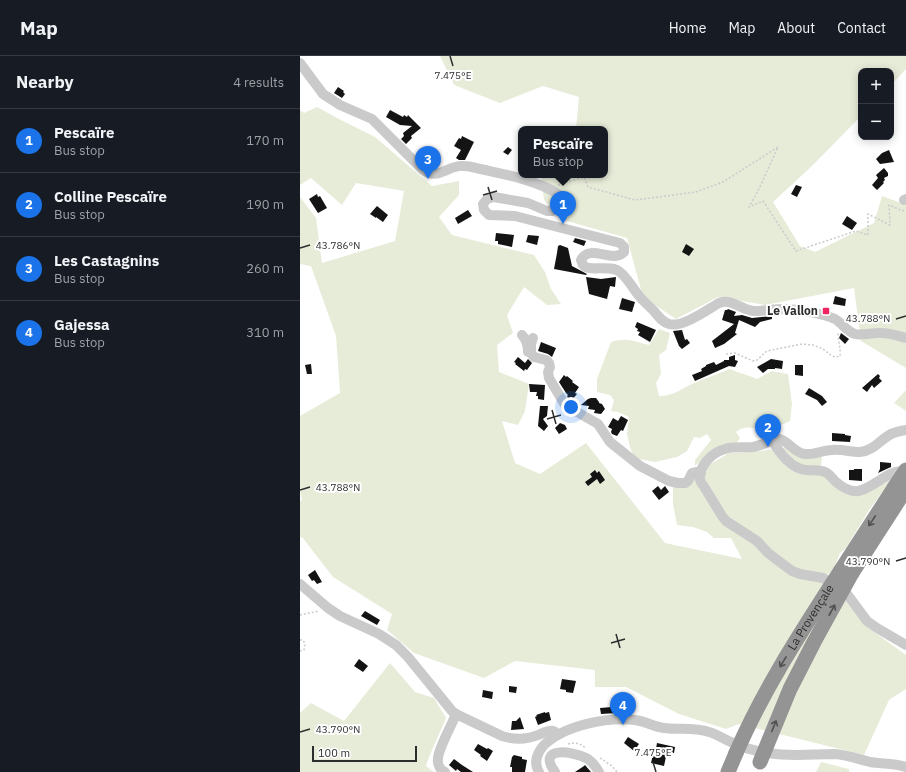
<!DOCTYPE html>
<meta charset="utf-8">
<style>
body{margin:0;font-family:"IBM Plex Sans",sans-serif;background:#20242c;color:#f1f3f6}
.controls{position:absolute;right:12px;top:12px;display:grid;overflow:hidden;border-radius:8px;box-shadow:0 2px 10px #0003}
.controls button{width:36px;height:36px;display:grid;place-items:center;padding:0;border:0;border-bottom:1px solid #363941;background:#171b24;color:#f1f3f6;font:20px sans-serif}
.scale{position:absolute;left:12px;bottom:10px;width:105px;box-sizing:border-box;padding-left:4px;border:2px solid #2d2d2d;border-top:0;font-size:11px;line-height:14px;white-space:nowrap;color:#2d2d2d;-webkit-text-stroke:3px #fff;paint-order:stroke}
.you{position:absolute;left:271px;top:351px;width:14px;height:14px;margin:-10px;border:3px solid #fff;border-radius:50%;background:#1a73e8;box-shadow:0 0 0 6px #1a73e833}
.badge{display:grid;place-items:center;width:26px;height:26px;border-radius:50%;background:#1a73e8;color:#fff;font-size:13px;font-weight:700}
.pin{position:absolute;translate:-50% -33px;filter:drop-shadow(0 1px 2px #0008)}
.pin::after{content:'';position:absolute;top:21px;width:14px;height:12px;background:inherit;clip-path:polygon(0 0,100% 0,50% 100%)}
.popup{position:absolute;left:218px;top:70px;width:90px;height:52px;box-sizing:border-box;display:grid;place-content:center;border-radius:8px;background:#171b24;filter:drop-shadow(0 1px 3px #0005);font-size:13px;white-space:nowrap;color:#9ea1a6}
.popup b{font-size:15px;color:#f1f3f6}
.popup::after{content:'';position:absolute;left:50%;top:100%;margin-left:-8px;border:8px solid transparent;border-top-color:#171b24}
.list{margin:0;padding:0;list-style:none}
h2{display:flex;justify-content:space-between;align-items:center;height:52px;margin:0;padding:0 16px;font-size:17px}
h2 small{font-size:13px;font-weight:400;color:#9ea1a6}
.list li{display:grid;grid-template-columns:26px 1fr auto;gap:12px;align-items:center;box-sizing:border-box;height:64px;padding:0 16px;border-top:1px solid #363941}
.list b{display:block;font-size:15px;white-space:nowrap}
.list p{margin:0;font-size:13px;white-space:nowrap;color:#9ea1a6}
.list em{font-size:13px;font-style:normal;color:#9ea1a6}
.map{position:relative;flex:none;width:606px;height:716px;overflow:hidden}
header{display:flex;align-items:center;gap:24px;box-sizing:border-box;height:56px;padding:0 20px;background:#171b24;border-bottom:1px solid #363941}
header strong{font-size:19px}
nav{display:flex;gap:22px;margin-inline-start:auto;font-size:14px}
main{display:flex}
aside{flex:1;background:#171b24}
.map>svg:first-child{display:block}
.green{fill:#e7ecd9}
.building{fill:#141414}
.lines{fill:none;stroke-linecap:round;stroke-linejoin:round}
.path{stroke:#cacaca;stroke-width:1.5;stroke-dasharray:2 2;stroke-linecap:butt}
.minor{stroke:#cacaca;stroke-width:10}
.highway{stroke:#949494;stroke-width:15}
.highway-bridge{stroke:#949494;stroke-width:15}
.oneway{stroke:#515151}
.ticks{fill:none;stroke:#2d2d2d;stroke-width:1.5}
.poi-dot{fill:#ef2461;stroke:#fff;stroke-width:1.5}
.labels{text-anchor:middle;stroke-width:4;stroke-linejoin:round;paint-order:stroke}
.poi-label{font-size:12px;font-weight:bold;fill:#2d2d2d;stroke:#fff;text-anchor:end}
.street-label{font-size:12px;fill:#2d2d2d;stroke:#fff}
.ticks-label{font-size:10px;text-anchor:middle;fill:#2d2d2d;stroke:#fff;stroke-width:4;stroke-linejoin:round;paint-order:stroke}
</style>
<header>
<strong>Map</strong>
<nav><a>Home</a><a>Map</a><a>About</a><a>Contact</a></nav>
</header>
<main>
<aside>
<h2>Nearby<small>4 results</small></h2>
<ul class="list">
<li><span class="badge">1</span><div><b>Pescaïre</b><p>Bus stop</p></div><em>170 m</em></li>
<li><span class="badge">2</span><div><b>Colline Pescaïre</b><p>Bus stop</p></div><em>190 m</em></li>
<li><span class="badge">3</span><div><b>Les Castagnins</b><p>Bus stop</p></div><em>260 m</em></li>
<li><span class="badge">4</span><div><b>Gajessa</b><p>Bus stop</p></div><em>310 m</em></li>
</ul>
</aside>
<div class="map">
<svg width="606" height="716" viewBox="0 0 606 716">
<rect width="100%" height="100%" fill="#fff"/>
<g class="green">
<path d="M140,0H606V13L591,29V15H561V60L512,110L473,146L500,190L515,196L574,167L582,140L606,149V312L561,285L554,232L465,249L418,241L376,263L343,241L327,182L260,163L244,144L241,119H305V73H276L279,41L243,30L200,47L154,29Z"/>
<path d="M17,51L39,63L75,81L132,130L159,125V139L139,161L152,179L234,199L245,216L251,233L261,248L247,249L224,231L207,259L213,277L197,289L199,316L229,328L225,355L218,369L202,365L215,407L240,418L286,387L365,487L442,503L431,482H414L407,476L393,471L377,469L373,448V431L429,397L451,396L485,392L502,401H522L520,419L525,420L545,436L596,418L569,454L546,492L540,497L534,512L530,517L525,520L566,570L606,599V633L589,644L564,699L439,668L426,673L379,658L326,631H295V614L215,605L184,622L114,597L87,574L92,558L33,521L2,481L0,482V445L2,444L0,434V360L40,337L36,280L11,210L0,208V141L16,162L22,207L95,185L104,135L56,127L42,149L11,122L0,129V54L4,57Z"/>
<path d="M359,273L370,277L366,294L359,299L361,318L356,327L359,340C374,340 381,333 394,327C406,322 418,318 430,313C439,317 448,319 457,323L472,315L488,318L492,348L490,365C484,368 474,372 468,373C456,375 447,367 436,376L440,382L436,388L414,393L395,410V404L411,384L407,378L400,382L394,381L387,395L377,401L355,406L334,402L330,391L327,378L329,361L318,356L311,355L314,344L310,339L297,336V323L311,286C326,281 334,285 349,289Z"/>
<path d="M606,334V355L594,347Z"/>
<path d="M90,607L115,636L134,642L146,662L129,701L126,710L134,716H0V657L11,647L44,665Z"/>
<path d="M521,706L549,713V716H516Z"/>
</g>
<g class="building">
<path d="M38,31L44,35L43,36L45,38L42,42L34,37Z"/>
<path d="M90,54L103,61L104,59L107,61L108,59L121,72L111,80L112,82L106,88L101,83L104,80L103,77L112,70L100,69L86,61Z"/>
<path d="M162,80L174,86L165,104H159L156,102L161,94L154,90L159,82L161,83Z"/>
<path d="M208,91L212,94L208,99L203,96Z"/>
<path d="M589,94L594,106L580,108L576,103L582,97Z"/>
<path d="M584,112L588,117V120L584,122L585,124L583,126L584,127L577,134L572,129L578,122L576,119Z"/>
<path d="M496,129L502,131L497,141L491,138Z"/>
<path d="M17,138L18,141L20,140L27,152L18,157L9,143Z"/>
<path d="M77,150L88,159L83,166L76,161V162L70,158Z"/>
<path d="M168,154L172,160L158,168L155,162Z"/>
<path d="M547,160L557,167L552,174L542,168Z"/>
<path d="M196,177L214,179L212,191L198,188V185H195Z"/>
<path d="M228,179L239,180L237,189L226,186Z"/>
<path d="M275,182L286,185L284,190L273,186Z"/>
<path d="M386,188L394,193L389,200L382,196Z"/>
<path d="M260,189L268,192L272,210L287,218L286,219L254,213L257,197L258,190Z"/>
<path d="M286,221L301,223L316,221L315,231L310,230L307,243L289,238Z"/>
<path d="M535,240L546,243L545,250L533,248Z"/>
<path d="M322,242L335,246L332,256L319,253Z"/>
<path d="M428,253L436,256L434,260L442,259L452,262L472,260V263L460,266L455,271L439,264L435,277L437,278L424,288L415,292L412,285L434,268L422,264L425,254H427Z"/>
<path d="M337,266L356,274L350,286L338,279L340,276L337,275L338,273L335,271Z"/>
<path d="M382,274L385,284L387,283L390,287L382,293L379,290L373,275Z"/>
<path d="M541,277L549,283L545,288L539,282Z"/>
<path d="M241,286L256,292L252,301L248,298L238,295Z"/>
<path d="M435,299V304L438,305L435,311L429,310L395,325L392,319L402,315L401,313L406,310V309L414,306L416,309L424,305V304H429V301Z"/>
<path d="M218,301L225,307L228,303L232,307L227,314L225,313L224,315L215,308L216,307L214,306Z"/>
<path d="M471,303L483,305L482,313L475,312V313H468L463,317L457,311Z"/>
<path d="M11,308L12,318H7L5,309Z"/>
<path d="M495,309H503V320L495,319Z"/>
<path d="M578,318L580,320L579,322L582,325L574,332L572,329L567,336L562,332Z"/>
<path d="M264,319L266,321L267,320L273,325L272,326L279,331L275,337L277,338L272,344L268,342L267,340L268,339L266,337L259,326Z"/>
<path d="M229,328L245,329L244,344L238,343V340H236L237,336H230Z"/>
<path d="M509,332L522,340L527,346L522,350L517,344L505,338Z"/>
<path d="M291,342H296L299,346V347L302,348L305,353L301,358L294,357L295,354L288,353L289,350L281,349L288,343Z"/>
<path d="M240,350H248L247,360L243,363L248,370L244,375L238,370Z"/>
<path d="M321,360L328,364L323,375L321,374L317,380L312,378L311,376L312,373L308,371L313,362L318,365Z"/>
<path d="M260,367L265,369L267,373L259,378L255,372Z"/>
<path d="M532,377L545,378V379L551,380L550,386L532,385Z"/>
<path d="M580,406L591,407V411L578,417L580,413Z"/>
<path d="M554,413H562V425L549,424V414H554Z"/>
<path d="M295,414L297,417L299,415L305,424L300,428L297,423L288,430L285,426L292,421L290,418Z"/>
<path d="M358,430L361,434L365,430L369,436L359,444L352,435Z"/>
<path d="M15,514L22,526L17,528L14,524L12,525L8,519Z"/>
<path d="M65,555L80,564L77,569L61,560Z"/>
<path d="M59,603L68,610L63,616L54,610Z"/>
<path d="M262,623L276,625L273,637L266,636V634L260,633Z"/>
<path d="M209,630L217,631L216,637L209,636Z"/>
<path d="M183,634L193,636L192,643L182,641Z"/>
<path d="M312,651L316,652L317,657L301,658L300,652Z"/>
<path d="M245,656V657L249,656L251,664L238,669L235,661L237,660L236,659Z"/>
<path d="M220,661L224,673L211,674L212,665H216Z"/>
<path d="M328,681L339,688L334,695L324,687Z"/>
<path d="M357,687L375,691L374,697L367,696L364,710L351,707L353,698H355Z"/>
<path d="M178,688L187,693L188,692L193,695L187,705L180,700L181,699L174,694Z"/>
<path d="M214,699L222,701V703L227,704L225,716H212V711H210L212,701Z"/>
<path d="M154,703L162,709L173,716H161L157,713L156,715L149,709Z"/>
<path d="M285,709L291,716H275L284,710Z"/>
</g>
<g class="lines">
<g class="path">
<path d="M258,129L284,121L288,131L335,144L396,136L423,126L478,91L458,135L449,151L463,145L496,195L556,175L568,179V158L590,169L589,149L603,155V152"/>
<path d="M426,298L435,297L453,305L457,304L467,295L502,288L513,289L523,293L532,300L536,301L540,300C541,294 538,283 538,276"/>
<path d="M0,559L19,555"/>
<path d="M0,584H3L5,588L4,594L0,595"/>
<path d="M268,688C274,686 281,687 285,692"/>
<path d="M300,702L312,710L317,716"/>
</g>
<g class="minor">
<path d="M0,7L23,38L40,49L72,63L123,114C140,125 148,108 164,110C171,110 178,113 185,114C208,119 238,125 258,138L260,144L258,152L252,155H247L228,147L194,141L187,143L183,148L184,154L189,159L215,160L320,187L324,191V196C312,208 290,187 281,204C282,205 282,208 283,209C290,217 311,207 321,217C329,224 333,233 340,241C344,246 349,250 353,254C358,260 362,266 369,268C382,272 407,254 419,247C433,242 440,254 454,255C464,255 474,253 484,253C496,253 525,258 535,263C542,267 547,276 555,278C563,280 573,276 582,277C590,277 598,280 606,282"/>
<path d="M604,144L606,143"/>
<path d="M222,279C227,284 228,289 228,296"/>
<path d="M233,282L231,288V297L234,301L246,304L249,307L250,311L248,316L249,322L265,349L298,368L310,386L340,410L369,425L378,427H385L388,425L392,417L396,416L401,417"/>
<path d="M606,374C601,375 596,376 591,378C580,384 573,395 560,396C551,396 542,393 532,394C523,394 515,399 505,398C494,397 489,385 479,383C474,383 460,390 453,391C444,392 434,390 425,393C413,396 398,410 400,424C400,424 402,429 403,429L422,460L426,465L457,485L468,497L492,515L500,518L523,522L536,530L547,538L567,565L577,572L606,589"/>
<path d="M473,385C479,397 492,413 506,414C514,415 520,413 527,417C531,420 533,423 536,426C542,431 551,436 558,435C575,432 590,411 606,416"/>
<path d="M0,528L28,552L40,560L79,578L96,589L108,601L152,655L156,658L202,680C215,684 226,684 238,679C241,678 246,675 250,675C254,674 255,676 258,679"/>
<path d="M145,716C141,714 138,710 138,706C136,696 152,669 156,658"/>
<path d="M239,716C233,706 237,697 244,689C265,669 307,661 335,664C345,665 354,671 364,672C378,674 395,671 409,676C417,678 423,683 431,686C442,692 456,695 468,697C491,701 512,698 535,698C547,699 558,703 570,706C582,708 595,707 606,711"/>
<path d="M255,716C236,690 272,695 286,702C292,705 296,711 299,716"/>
</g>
<g class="highway">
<path d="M541,514L594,432"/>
<path d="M552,517L577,478L606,433"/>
<path d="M428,716L436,697"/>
</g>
<g class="highway-bridge">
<path d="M594,432L606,414"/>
<path id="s1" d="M436,697C464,632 503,573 541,514"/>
<path d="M460,706L490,633L514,586L552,517"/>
</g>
</g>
<defs><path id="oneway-shaft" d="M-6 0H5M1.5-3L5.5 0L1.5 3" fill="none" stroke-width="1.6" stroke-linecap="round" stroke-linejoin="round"/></defs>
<g class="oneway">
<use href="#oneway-shaft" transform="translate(572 465) rotate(124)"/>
<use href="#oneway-shaft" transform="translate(532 554) rotate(-61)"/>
<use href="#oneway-shaft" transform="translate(483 606) rotate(121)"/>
<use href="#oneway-shaft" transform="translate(474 670) rotate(-68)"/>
</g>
<path class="ticks" d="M150,0L153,10M188,131L192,144M183,139L197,135M0,192L10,189M596,263L606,260M252,354L256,368M247,363L261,359M0,434L10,431M596,505L606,502M316,578L320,592M311,587L325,583M0,676L10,673M353,706L356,716"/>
<rect class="poi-dot" x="522" y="251" width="8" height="8" rx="2"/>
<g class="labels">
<g class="poi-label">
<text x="518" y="259">Le Vallon</text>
</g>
<g class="street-label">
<text dy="4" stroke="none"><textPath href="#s1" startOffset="155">La Provençale</textPath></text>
</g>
</g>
<g class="ticks-label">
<text x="153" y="23">7.475°E</text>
<text x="38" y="193">43.786°N</text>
<text x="568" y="266">43.788°N</text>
<text x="38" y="435">43.788°N</text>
<text x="568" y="509">43.790°N</text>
<text x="38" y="677">43.790°N</text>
<text x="353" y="700">7.475°E</text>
</g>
</svg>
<div class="controls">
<button>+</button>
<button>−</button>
</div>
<div class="scale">100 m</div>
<div class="you"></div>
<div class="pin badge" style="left:263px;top:168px">1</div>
<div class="popup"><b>Pescaïre</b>Bus stop</div>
<div class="pin badge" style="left:468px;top:391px">2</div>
<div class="pin badge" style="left:128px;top:123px">3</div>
<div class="pin badge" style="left:323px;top:669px">4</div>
</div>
</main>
